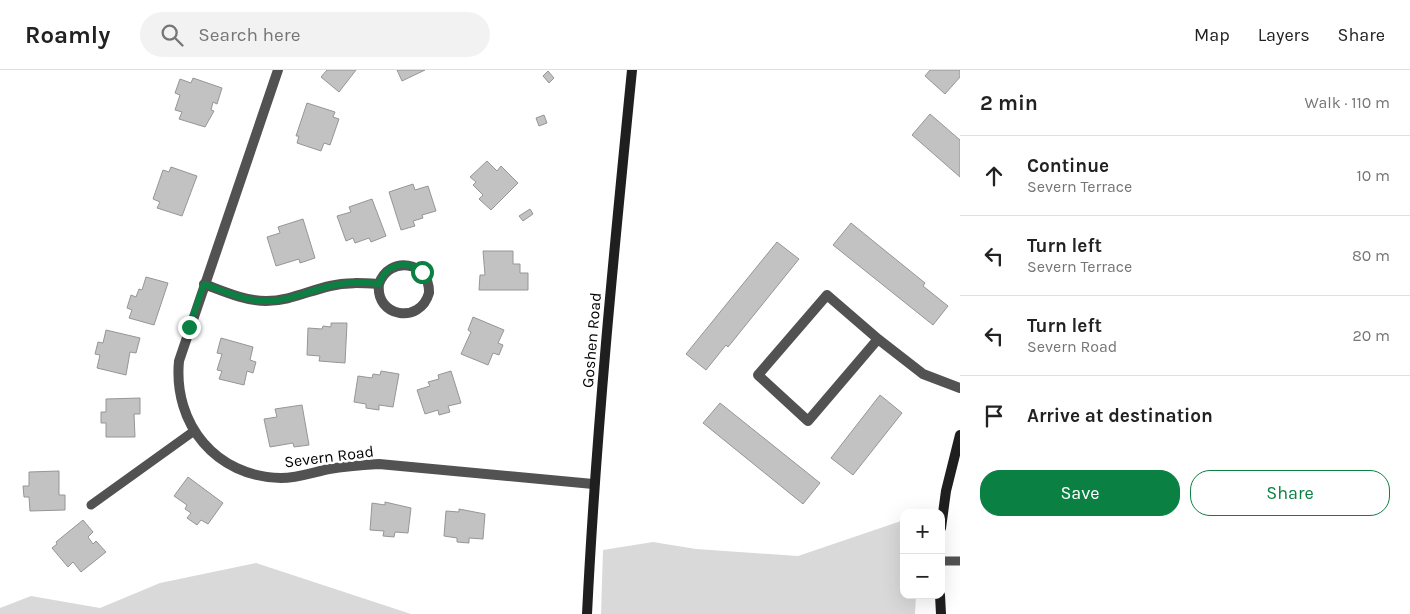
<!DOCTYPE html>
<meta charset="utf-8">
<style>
body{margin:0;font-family:Karla,sans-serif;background:#f2f2f2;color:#222}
.controls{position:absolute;right:15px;bottom:15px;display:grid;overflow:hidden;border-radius:10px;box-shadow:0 5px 20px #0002}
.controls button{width:45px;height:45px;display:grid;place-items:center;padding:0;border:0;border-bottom:1px solid #e0e0e0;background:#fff;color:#222;font:25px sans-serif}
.stop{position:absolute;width:15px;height:15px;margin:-11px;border:4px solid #0b8043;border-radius:50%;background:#fff}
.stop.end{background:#0b8043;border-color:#fff;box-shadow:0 1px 5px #0008}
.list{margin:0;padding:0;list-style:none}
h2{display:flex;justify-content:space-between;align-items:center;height:65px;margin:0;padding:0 20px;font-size:21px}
h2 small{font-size:16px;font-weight:400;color:#767676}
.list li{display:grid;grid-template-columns:32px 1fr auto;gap:15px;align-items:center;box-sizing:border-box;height:80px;padding:0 20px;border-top:1px solid #e0e0e0}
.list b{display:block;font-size:19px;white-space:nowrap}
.list p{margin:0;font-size:16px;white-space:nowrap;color:#767676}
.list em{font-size:16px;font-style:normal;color:#767676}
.actions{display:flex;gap:10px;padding:15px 20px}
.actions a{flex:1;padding:11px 0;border:1px solid #0b8043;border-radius:20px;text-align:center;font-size:18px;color:#0b8043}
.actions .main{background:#0b8043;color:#fff}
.icon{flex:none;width:28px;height:28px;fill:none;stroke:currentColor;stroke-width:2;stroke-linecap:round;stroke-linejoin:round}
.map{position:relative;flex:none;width:960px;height:544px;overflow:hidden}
header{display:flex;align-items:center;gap:30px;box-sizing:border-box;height:70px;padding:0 25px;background:#fff;border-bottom:1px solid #e0e0e0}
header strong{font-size:24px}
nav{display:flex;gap:28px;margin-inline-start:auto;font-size:18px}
.search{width:350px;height:45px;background:#f2f2f2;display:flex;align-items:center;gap:12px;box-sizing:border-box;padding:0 18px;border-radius:28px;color:#767676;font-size:19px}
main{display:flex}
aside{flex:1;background:#fff}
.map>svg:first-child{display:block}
.green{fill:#d9d9d9}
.building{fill:#c2c2c2;stroke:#969696}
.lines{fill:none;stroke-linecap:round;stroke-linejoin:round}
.lane{stroke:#525252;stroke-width:9}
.street{stroke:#525252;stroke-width:10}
.secondary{stroke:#1f1f1f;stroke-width:10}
.route{stroke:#0b8043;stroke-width:6}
.labels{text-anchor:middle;stroke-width:5;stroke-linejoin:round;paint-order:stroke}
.street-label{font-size:16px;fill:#000;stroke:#fff}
</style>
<header>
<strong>Roamly</strong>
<div class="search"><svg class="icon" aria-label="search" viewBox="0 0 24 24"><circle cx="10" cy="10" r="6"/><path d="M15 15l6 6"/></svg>Search here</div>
<nav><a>Map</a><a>Layers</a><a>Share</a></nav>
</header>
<main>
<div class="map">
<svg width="960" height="544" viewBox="0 0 960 544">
<rect width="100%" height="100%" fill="#fff"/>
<g class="green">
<path d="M904,450V525H916L915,544H601L603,480L653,472L696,479L798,486Z"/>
<path d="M256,493L411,544H0V538L31,526L100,538L160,513Z"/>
</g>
<g class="building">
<path d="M327,0H356L339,22L321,7Z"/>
<path d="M397,0H425L402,11Z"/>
<path d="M930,0H960V7L945,24L925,6Z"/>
<path d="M548,1L554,8L549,13L543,6Z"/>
<path d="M193,8L222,18L217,34L213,32L211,40L214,41L205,57L179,49L182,42L175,40L180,25L175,23L180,9L191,13Z"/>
<path d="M307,33L335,42L333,47L339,49L330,75L324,73L321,81L297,73L299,66H296Z"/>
<path d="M930,44L960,70V107L912,65Z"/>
<path d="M544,45L547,53L539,56L536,48Z"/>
<path d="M487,91L497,101L501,96L518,113L491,140L479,129L483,125L473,115L476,112L470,107Z"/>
<path d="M171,97L197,106L182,146L157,138L160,132L153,129L163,100L169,102Z"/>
<path d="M413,114L415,120L428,116L436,141L422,145L423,148L413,151L415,156L401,160L389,122Z"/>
<path d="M372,129L386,166L371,172L369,168L355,173L353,168L346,171L337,146L351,142L349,137Z"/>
<path d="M530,139L533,144L523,151L519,146Z"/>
<path d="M303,149L315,188L300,193L299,189L276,196L267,167L280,163L278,157Z"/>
<path d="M851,153L925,213L923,216L948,236L933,255L833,175Z"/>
<path d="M777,172L799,189L728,277L726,275L706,300L686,284Z"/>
<path d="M483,181H513V194H520V203H528V220H479L480,205H485Z"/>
<path d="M146,207L168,213L154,255L129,248L132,240L127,238L131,225L136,227L139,219L142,220Z"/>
<path d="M473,247L504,260L498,273L503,275L499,285L493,283L488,295L461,284L471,262L468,260Z"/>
<path d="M331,253H347L345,293L319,291L320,286L307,285L308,258L322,259L323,256L331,257Z"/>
<path d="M106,260L140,268L136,283L130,282L126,305L97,298L100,285L95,284L98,272L103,273Z"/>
<path d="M221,268L253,277L250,290L256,292L253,303L247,301L244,315L219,309L222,301L217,300L222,284L217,283Z"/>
<path d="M381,301L399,304L393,337L379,335V340L366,338V334L354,332L358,306L372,308L373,304L380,305Z"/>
<path d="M451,301L461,333L448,336L450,342L439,345L438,340L425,344L417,320L430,316L428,312L439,309L438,305Z"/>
<path d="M880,325L902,343L853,405L831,388Z"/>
<path d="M140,328V344H134L135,367H106V353H101V342H106V329Z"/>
<path d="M720,333L820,413L803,434L703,353Z"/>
<path d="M302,335L309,375L294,377L293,373L270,377L264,349L277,347L275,339Z"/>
<path d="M59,401V425H65V440L30,441L29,427H24L23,416H29V402Z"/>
<path d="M188,407L223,433L208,454L201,450L197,455L187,448L191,443L185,439L187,435L174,426Z"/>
<path d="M385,432L411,438L408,463L395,462L394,467L383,466L384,461L370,460L372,433L385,435Z"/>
<path d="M459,439L485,444L483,469L469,468V473L457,472V468L444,466L446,441L459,442Z"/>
<path d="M83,450L93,462L88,467L93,474L96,471L106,482L81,502L73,492L68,497L52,478L57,474L56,472Z"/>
</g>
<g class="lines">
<g class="lane">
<path d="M91,435L194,361"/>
<path d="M941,491H960"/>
</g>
<g class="street">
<path d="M278,0L179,291C173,354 216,407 281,408C297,408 314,402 329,399C346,396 362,395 379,394L593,414"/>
<path d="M204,214C223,221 245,231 266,231C289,231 308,221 330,216C346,212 362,213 379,214C375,247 420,255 429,223C430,191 389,185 379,214"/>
<path d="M878,269L808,351L758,305L827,225L878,269L923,304L960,318"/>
</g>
<g class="secondary">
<path d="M941,458L946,421L960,365"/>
<path d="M940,525L941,544"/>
<path d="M587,544C596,362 614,181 632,0"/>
</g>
</g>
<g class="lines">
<path class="route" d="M189,257L204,214C223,221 245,231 266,231C289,231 308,221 330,216C346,212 362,212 379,214C386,194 406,189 422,202"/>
</g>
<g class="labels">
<g class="street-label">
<text transform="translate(591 270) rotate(-85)" y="6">Goshen Road</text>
<text transform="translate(329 386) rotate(-7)" y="6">Severn Road</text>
</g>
</g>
</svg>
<div class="controls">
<button>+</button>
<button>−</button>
</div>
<div class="stop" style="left:422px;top:202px"></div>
<div class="stop end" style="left:189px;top:257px"></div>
</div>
<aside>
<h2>2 min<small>Walk · 110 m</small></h2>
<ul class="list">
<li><svg class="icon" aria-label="ahead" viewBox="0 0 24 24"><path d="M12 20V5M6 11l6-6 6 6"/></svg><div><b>Continue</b><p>Severn Terrace</p></div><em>10 m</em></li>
<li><svg class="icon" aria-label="left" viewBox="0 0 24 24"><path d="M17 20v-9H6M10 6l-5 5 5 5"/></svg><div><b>Turn left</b><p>Severn Terrace</p></div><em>80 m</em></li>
<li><svg class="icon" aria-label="left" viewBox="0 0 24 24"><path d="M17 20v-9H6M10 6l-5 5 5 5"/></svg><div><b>Turn left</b><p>Severn Road</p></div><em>20 m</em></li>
<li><svg class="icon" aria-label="arrive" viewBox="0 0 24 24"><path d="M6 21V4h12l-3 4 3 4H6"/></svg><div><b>Arrive at destination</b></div></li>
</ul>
<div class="actions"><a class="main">Save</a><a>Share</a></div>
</aside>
</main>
